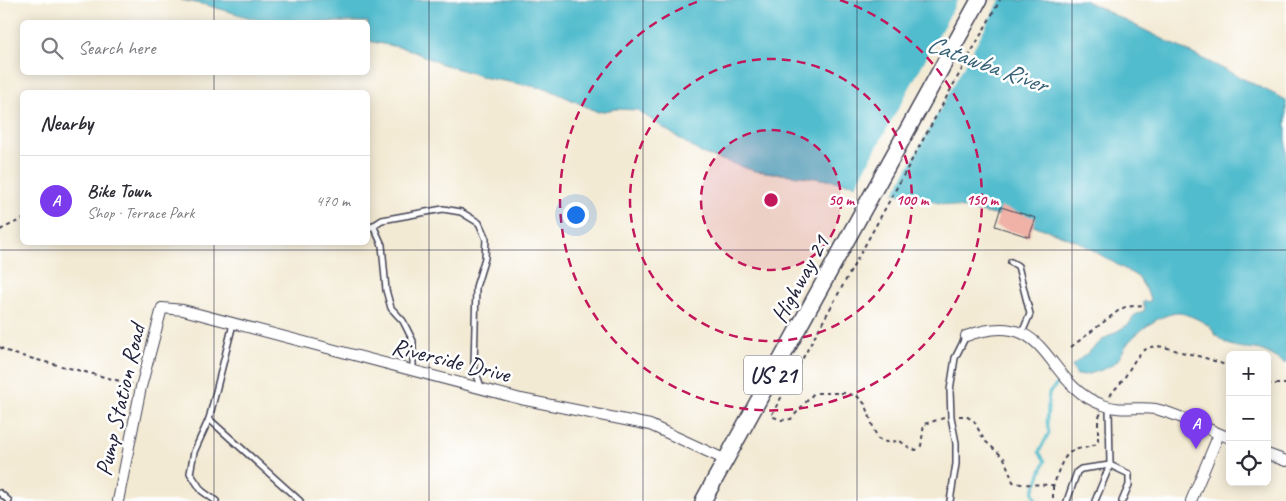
<!DOCTYPE html>
<meta charset="utf-8">
<style>
body{margin:0;font-family:Caveat,sans-serif;background:#f7f7f7;color:#2b2b33}
.controls{position:absolute;right:15px;bottom:15px;display:grid;overflow:hidden;border-radius:8px;box-shadow:0 2px 12px #0003}
.controls button{width:45px;height:45px;display:grid;place-items:center;padding:0;border:0;border-bottom:1px solid #e1e1e2;background:#fff;color:#2b2b33;font:25px sans-serif}
.you{position:absolute;left:575px;top:214px;width:18px;height:18px;margin:-12px;border:4px solid #fff;border-radius:50%;background:#1a73e8;box-shadow:0 0 0 8px #1a73e833}
.badge{display:grid;place-items:center;width:32px;height:32px;border-radius:50%;background:#7c3aed;color:#fff;font-size:16px;font-weight:700}
.pin{position:absolute;translate:-50% -41px;filter:drop-shadow(0 1px 2px #0008)}
.pin::after{content:'';position:absolute;top:26px;width:18px;height:15px;background:inherit;clip-path:polygon(0 0,100% 0,50% 100%)}
.list{margin:0;padding:0;list-style:none}
h2{display:flex;justify-content:space-between;align-items:center;height:65px;margin:0;padding:0 20px;font-size:21px}
h2 small{font-size:16px;font-weight:400;color:#7c7c81}
.list li{display:grid;grid-template-columns:32px 1fr auto;gap:15px;align-items:center;box-sizing:border-box;height:90px;padding:0 20px;border-top:1px solid #e1e1e2}
.list b{display:block;font-size:19px;white-space:nowrap}
.list p{margin:0;font-size:16px;white-space:nowrap;color:#7c7c81}
.list em{font-size:16px;font-style:normal;color:#7c7c81}
.icon{flex:none;width:28px;height:28px;fill:none;stroke:currentColor;stroke-width:2;stroke-linecap:round;stroke-linejoin:round}
.map{position:relative;flex:none;width:1286px;height:501px;overflow:hidden}
.search{position:absolute;background:#fff;box-shadow:0 2px 12px #0003;left:20px;top:20px;width:350px;height:55px;display:flex;align-items:center;gap:12px;box-sizing:border-box;padding:0 18px;border-radius:8px;color:#7c7c81;font-size:19px}
.panel{position:absolute;background:#fff;box-shadow:0 2px 12px #0003;left:20px;top:90px;width:350px;height:155px;border-radius:8px}
.map>svg:first-child{display:block}
.water{fill:#51bccd;stroke:#3a6f84}
.pier{fill:#f3ead4}
.lines{fill:none;stroke-linecap:round;stroke-linejoin:round}
.stream{stroke:#51bccd;stroke-width:3}
.building{fill:#f0b1a7}
.lane-casing{stroke:#414052;stroke-width:8}
.street-casing{stroke:#414052;stroke-width:12}
.primary-casing{stroke:#414052;stroke-width:18}
.path{stroke:#414052;stroke-width:2;stroke-dasharray:4 4;stroke-linecap:butt}
.lane{stroke:#fff;stroke-width:5}
.street{stroke:#fff;stroke-width:10}
.primary{stroke:#fff;stroke-width:15}
.grid{fill:none;stroke:#22223b;stroke-width:1;stroke-opacity:0.55}
.ring{fill:none;stroke:#c2185b;stroke-width:2.5;stroke-dasharray:9 6}
.labels{text-anchor:middle;stroke-width:5;stroke-linejoin:round;paint-order:stroke}
.shield{fill:#fff;stroke:#646476;stroke-width:1}
.shield-label{font-size:22px;font-weight:bold;fill:#22223b}
.street-label{font-size:24px;fill:#22223b;stroke:#fff}
.water-label{font-size:25px;font-style:italic;fill:#356075;stroke:#fff}
.centre{fill:#c2185b;stroke:#fff;stroke-width:2.5}
.ring-label{font-size:15px;text-anchor:middle;font-weight:bold;fill:#c2185b;stroke:#fff;stroke-width:5;stroke-linejoin:round;paint-order:stroke}
</style>
<div class="map">
<svg width="1286" height="501" viewBox="0 0 1286 501">
<rect width="100%" height="100%" fill="#fff"/>
<filter id="ink" filterUnits="userSpaceOnUse"><feTurbulence type="fractalNoise" baseFrequency=".02" numOctaves="2"/><feDisplacementMap in="SourceGraphic" scale="10" xChannelSelector="R" yChannelSelector="G"/><feConvolveMatrix kernelMatrix="1 2 1 2 8 2 1 2 1" color-interpolation-filters="sRGB"/></filter>
<filter id="wash" filterUnits="userSpaceOnUse"><feTurbulence type="fractalNoise" baseFrequency=".0096" numOctaves="4" result="noise"/><feDisplacementMap in="SourceGraphic" scale="20" xChannelSelector="R" yChannelSelector="G"/><feGaussianBlur stdDeviation="1.12" result="paint"/><feColorMatrix in="noise" values="0 0 0 0 0 0 0 0 0 0 0 0 0 0 0 0 0 1.4 0 .05"/><feComposite in="paint" operator="in"/></filter>
<g filter="url(#wash)">
<rect width="100%" height="100%" fill="#f3ead4"/>
<path class="water" d="M181,0H1084L1286,100V364C1278,359 1265,350 1255,349C1246,348 1235,348 1226,343C1217,338 1216,335 1210,327C1205,322 1186,313 1179,313C1162,313 1139,330 1128,343C1123,349 1121,357 1116,362C1111,368 1084,377 1077,375L1072,368L1073,365L1104,339L1129,324L1135,315L1145,310L1143,302L1151,301L1147,291L1138,277L1079,242L1047,230L1009,218L902,195L879,188L808,177L755,171L701,153L637,110L615,109L598,112L548,89L487,78L439,63L408,49L368,41V22H265L206,5Z"/>
<path class="pier" d="M958,0H1000L893,195L855,187Z"/>
<g class="lines">
<path class="stream" d="M1036,501L1033,492L1045,461L1039,452L1049,433L1047,421L1049,393L1058,383"/>
</g>
<g id="blocks">
<path class="building" d="M1001,207L1036,218L1029,237L995,226Z"/>
</g>
</g>
<g filter="url(#ink)">
<use href="#blocks" fill-opacity="0" stroke="#414052" stroke-width="1"/>
<g class="lines">
<g class="lane-casing">
<g id="lane">
<path d="M373,225L382,245L386,290L391,308L403,321L413,341V371"/>
<path d="M368,229L382,220L443,209L461,212L479,223L486,239L485,258L476,287L474,366L481,387"/>
<path d="M1011,262L1018,266L1030,314L1022,333"/>
<path d="M209,419L300,501"/>
<path d="M0,493L9,501"/>
<path d="M216,501L202,491L190,473L194,452L209,419L233,324"/>
<path d="M950,501L956,464V443L951,417L950,390L955,358L966,336"/>
<path d="M1067,501L1077,472L1081,469L1110,465L1129,474V485L1122,501"/>
<path d="M1095,501L1110,465L1109,407"/>
</g>
</g>
<g class="street-casing">
<g id="street">
<path d="M966,336C1052,305 1042,384 1103,405C1121,412 1137,406 1155,409C1176,413 1209,430 1230,438"/>
<path d="M1267,454L1286,461"/>
<path d="M118,501L141,387L162,308L183,310L521,399L650,425L726,460"/>
<path d="M1191,501L1219,434"/>
</g>
</g>
<g class="primary-casing">
<path id="primary" d="M703,501L979,0"/>
</g>
<g class="path">
<path d="M0,230L22,219"/>
<path d="M0,347L4,350L18,355L132,384"/>
<path d="M1071,347L1118,311L1125,307L1143,305"/>
<path d="M1267,384H1286"/>
<path d="M1110,396C1113,390 1118,387 1122,381C1129,372 1133,360 1142,352C1156,340 1170,350 1186,353C1202,357 1214,360 1230,367"/>
<path d="M959,416H966L974,421L984,440L1004,458L1013,482L1021,484L1054,485C1058,472 1063,451 1078,449C1086,447 1092,448 1098,442V419L1101,413"/>
<path d="M944,418L924,424L921,446L916,450L911,449L900,441L886,442L878,439L874,430L866,405L857,396L845,393H814L791,419L782,420L771,416L1000,0"/>
<path d="M1053,486V501"/>
</g>
<use href="#lane" class="lane"/>
<use href="#street" class="street"/>
<use href="#primary" class="primary"/>
</g>
</g>
<path class="grid" d="M214,0V22M429,0V501M643,0V501M857,0V501M1072,0V501M214,72V92M214,242V501M0,250H1286"/>
<circle cx="771" cy="200" r="70" fill="#c2185b" fill-opacity=".12"/>
<g class="ring">
<circle cx="771" cy="200" r="70"/>
<circle cx="771" cy="200" r="141"/>
<path d="M840 0A211 211 0 1 1 702 0"/>
</g>
<g class="labels">
<rect class="shield" x="744" y="355.5" width="58" height="39" rx="4"/>
<g class="shield-label">
<text x="773" y="383">US 21</text>
</g>
<g class="street-label">
<text transform="translate(800 279) rotate(-61)" y="8">Highway 21</text>
<text transform="translate(451 360) rotate(14)" y="8">Riverside Drive</text>
<text transform="translate(120 400) rotate(-77)" y="8">Pump Station Road</text>
</g>
<g class="water-label">
<text transform="translate(987 63) rotate(20)" y="9">Catawba River</text>
</g>
</g>
<circle cx="771" cy="200" r="8" class="centre"/>
<g class="ring-label">
<text x="841" y="205">50 m</text>
<text x="912" y="205">100 m</text>
<text x="982" y="205">150 m</text>
</g>
</svg>
<div class="controls">
<button>+</button>
<button>−</button>
<button><svg class="icon" aria-label="locate" viewBox="0 0 24 24"><circle cx="12" cy="12" r="6"/><path d="M12 2v4M12 18v4M2 12h4M18 12h4"/></svg></button>
</div>
<div class="you"></div>
<div class="pin badge" style="left:1196px;top:449px">A</div>
<div class="search"><svg class="icon" aria-label="search" viewBox="0 0 24 24"><circle cx="10" cy="10" r="6"/><path d="M15 15l6 6"/></svg>Search here</div>
<section class="panel">
<h2>Nearby<small></small></h2>
<ul class="list">
<li><span class="badge">A</span><div><b>Bike Town</b><p>Shop · Terrace Park</p></div><em>470 m</em></li>
</ul>
</section>
</div>
